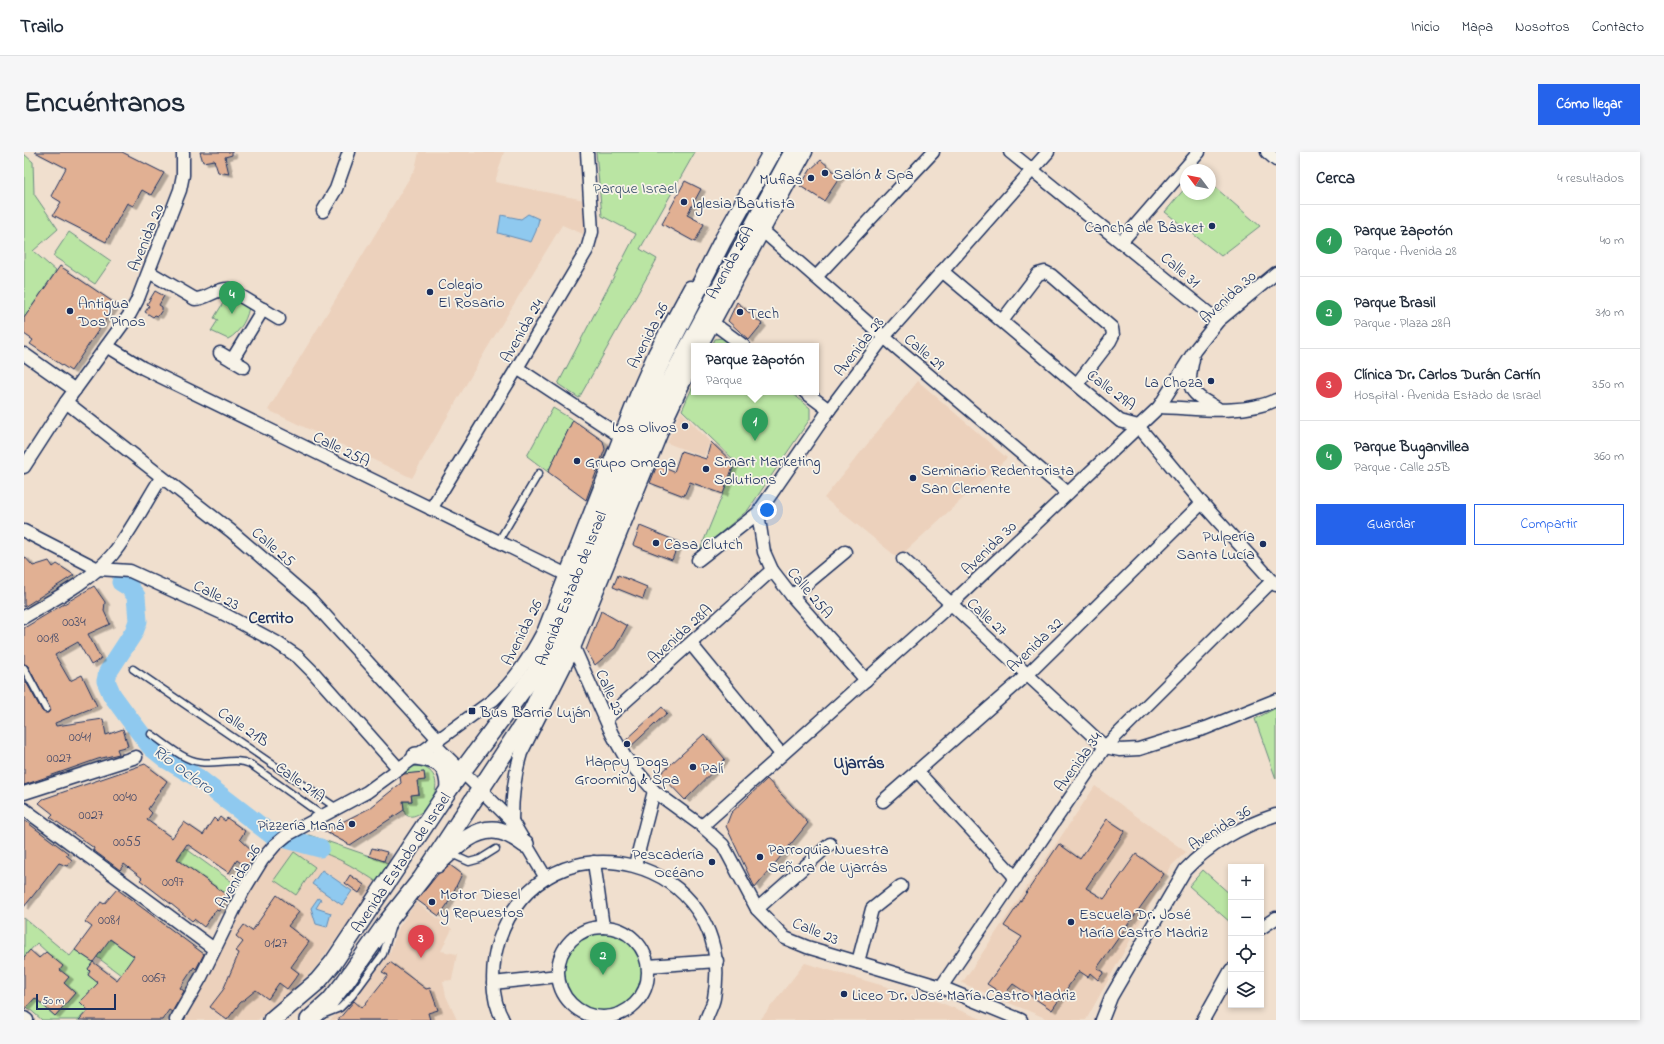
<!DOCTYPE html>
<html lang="es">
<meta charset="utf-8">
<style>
body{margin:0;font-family:"Indie Flower",sans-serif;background:#f6f6f7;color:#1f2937}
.controls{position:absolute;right:12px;bottom:12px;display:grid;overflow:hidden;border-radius:0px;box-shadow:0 2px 6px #0003}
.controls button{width:36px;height:36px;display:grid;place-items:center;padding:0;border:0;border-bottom:1px solid #e0e1e3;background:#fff;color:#1f2937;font:20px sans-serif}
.compass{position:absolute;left:1156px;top:12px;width:36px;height:36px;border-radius:50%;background:#fff;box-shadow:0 2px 6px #0003;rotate:302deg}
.scale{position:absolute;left:12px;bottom:10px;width:80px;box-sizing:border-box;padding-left:4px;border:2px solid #1b2f5e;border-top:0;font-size:11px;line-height:14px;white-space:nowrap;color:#1b2f5e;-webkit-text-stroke:3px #f7f3e8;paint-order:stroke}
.you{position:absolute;left:743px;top:358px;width:14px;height:14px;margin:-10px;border:3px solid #fff;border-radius:50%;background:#1a73e8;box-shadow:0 0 0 6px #1a73e833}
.badge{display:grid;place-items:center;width:26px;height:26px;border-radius:50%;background:#2563eb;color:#fff;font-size:13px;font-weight:700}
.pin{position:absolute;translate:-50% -33px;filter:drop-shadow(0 1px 2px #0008)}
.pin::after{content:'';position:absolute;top:21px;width:14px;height:12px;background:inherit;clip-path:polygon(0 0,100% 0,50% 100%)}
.popup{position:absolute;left:667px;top:191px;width:128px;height:52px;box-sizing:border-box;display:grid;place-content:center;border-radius:0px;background:#fff;filter:drop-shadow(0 1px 3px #0005);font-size:13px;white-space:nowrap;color:#747a83}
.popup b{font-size:15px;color:#1f2937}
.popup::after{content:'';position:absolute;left:50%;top:100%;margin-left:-8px;border:8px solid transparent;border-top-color:#fff}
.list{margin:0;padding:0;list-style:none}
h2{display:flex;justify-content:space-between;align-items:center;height:52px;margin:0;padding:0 16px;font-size:17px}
h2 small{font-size:13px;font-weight:400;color:#747a83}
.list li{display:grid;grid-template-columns:26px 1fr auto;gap:12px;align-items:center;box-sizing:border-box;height:72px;padding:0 16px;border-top:1px solid #e0e1e3}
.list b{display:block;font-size:15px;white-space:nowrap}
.list p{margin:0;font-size:13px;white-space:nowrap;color:#747a83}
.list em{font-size:13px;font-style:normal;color:#747a83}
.actions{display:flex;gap:8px;padding:12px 16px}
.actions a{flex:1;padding:9px 0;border:1px solid #2563eb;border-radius:0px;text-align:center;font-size:14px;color:#2563eb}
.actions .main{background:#2563eb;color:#fff}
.icon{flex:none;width:22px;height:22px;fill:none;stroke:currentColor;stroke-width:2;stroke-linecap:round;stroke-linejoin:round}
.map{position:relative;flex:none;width:1252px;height:868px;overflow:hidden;border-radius:0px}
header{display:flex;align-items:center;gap:24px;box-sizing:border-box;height:56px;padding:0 20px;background:#fff;border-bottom:1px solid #e0e1e3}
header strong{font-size:19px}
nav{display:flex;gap:22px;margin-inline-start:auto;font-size:14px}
.intro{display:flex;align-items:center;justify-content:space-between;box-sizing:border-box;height:96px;padding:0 24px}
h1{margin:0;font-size:28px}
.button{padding:10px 18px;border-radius:0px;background:#2563eb;color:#fff;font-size:14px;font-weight:700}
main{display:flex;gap:24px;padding:0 24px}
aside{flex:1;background:#fff;border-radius:0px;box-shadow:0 2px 6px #0003}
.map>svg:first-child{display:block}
.built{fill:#ecd1bc}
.green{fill:#bae5a3;stroke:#6a8a80}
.water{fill:#8fc9ef;stroke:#618bb5}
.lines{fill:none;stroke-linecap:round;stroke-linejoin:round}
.river{stroke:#8fc9ef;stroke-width:19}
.building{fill:#e1b093;stroke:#1b2f5e;filter:url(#shadow)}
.lane-casing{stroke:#1b2f5e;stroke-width:9}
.street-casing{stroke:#1b2f5e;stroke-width:15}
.secondary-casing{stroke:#1b2f5e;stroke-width:20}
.lane{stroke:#f7f3e8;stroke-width:6}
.street{stroke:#f7f3e8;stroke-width:12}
.secondary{stroke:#f7f3e8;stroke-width:17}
.poi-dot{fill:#1b2f5e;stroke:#f7f3e8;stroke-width:1.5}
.labels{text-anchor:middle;stroke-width:3.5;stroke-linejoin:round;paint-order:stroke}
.number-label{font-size:14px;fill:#4c4f6b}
.poi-label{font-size:16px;fill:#1b2f5e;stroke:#f7f3e8;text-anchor:start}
.park-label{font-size:16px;fill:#3b536c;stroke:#f7f3e8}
.street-label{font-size:16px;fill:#1b2f5e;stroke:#f7f3e8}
.neighbourhood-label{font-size:17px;font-weight:bold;fill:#1b2f5e;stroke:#f7f3e8}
.water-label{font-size:17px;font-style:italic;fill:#385682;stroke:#f7f3e8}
</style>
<header>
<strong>Trailo</strong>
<nav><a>Inicio</a><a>Mapa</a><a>Nosotros</a><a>Contacto</a></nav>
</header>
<div class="intro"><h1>Encuéntranos</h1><a class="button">Cómo llegar</a></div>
<main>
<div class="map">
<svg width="1252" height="868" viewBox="0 0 1252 868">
<defs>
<filter id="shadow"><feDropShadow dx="4.5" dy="2.5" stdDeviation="0" flood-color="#0004"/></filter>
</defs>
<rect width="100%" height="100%" fill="#f0dfce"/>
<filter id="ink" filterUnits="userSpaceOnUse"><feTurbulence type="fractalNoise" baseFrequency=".025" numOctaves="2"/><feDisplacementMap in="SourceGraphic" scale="8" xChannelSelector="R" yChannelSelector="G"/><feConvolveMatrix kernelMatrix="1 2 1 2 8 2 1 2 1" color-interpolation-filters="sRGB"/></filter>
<g filter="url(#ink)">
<g class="built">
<path d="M395,0H480L471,30L565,49L559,82L538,73L462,198L388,326L244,258L391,17Z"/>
<path d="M894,229L983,306L874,406L800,346Z"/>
<path d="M657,259L686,290L680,305L643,291Z"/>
<path d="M1071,634L1162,700L1148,713L1062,868H1026L938,831Z"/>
<path d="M264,691L284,695L319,708L353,730L292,815L253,854L233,868H159L184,826L226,736L238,717Z"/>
<path d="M392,750L428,777L417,799L433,802L428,828L419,829L422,844L433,868H306L333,844L366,800L375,775Z"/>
<path d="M781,811L915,850L960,868H736Z"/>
</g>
<g class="green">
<path d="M572,0H671L616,97L633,107L555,246L534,232L612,82L578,64Z"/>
<path d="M0,2L9,10L10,42L34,77L9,99L32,119L0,166Z"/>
<path d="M1186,31L1236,74L1197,104L1141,60L1162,35V42H1186Z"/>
<path d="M45,80L87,109L71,132L29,104Z"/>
<path d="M207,138L225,152C225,164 216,181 204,187L187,179L194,168L190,166Z"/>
<path d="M698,186L709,194H688L691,187Z"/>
<path d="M670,232V240H767L786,256V267L724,358L676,398L712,310L658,258Z"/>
<path d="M529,256L549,268L524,320L503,304Z"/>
<path d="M1252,556V627L1231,567Z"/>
<path d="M396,614C429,623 403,668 384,664L381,662L379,649H388L387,643L395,642L393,629L401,628L400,620L376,623L387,615Z"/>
<path d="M285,683L360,709L364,712L353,730C321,709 302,699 264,691L271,686Z"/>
<path d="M161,696L211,732L203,743L153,708Z"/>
<path d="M270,700L291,715L272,743L250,728Z"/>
<path d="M1179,718L1207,743V771L1165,734Z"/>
<path d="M0,766L46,804L51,798L69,810L64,817L66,819L64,823L80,835L72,842L67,838L56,850L64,858L55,868H18L3,855L11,846L31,864L51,841L40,831L44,825L36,818L27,804L13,791L0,805Z"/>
<path d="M68,775L117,809L97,823L73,805L79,796Z"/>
<circle cx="579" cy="820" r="40"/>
</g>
<g class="water">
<path d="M504,62L515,67L512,79L507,90L474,81L477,63L497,67Z"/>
<path d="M298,718L328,739L318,753L288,732Z"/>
<path d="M294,746L297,748L292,756L307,761L303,775L292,772L287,756Z"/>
</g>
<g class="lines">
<path class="river" d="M97,430L105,435L112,444L114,469L110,480L84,520L82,529L88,543L104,565L127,595L142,607L174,626L248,683L296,696"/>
</g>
<g class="building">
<path d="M11,0H98L140,21L127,43L118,38L109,54L103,51L82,90L29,63L37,50L27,44L42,16Z"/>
<path d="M176,0H208V3L201,5L205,22L194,20L190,8L179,10Z"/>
<path d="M797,8L816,25L800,49L776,34L787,17Z"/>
<path d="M661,29L677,37L663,63L680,72L671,90L638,72Z"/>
<path d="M36,114L92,152L47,219L6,192L9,188L0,182V166Z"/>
<path d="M131,139L140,144L135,153L138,155V158L134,164L131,163L129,165L121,160L125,154L123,152Z"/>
<path d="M713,150L738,172L725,188L704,169Z"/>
<path d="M549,268L579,289L581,297L562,348L524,320Z"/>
<path d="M687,290L710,312L699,342L666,330L660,344L626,331L633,313L650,320L657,299L682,307Z"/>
<path d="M616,374L655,390L648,408L609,393Z"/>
<path d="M0,404L9,414L25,409L29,415L33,412L50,423L0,455Z"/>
<path d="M594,423L623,435L619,447L589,435Z"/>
<path d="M70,434L81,450L80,459L86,472L64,482L77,507L67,513L54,490L31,503L46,529L58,523L73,554L31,571L32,574L79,567L82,583L99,577L104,594L93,597L95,602L74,607L0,633V526L18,559L24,561L26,557L4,514L0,512V476Z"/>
<path d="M577,459L603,474L591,496L571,513L562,498Z"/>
<path d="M638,555L643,561L605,596L601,589Z"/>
<path d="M680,582L701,607L661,648L636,622Z"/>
<path d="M121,612L143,629L124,657L128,661L123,668L148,686L160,670L179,683L190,666L193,669L196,665L201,669L203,666L221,679L216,687L232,702L222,715L213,708L205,721L163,692L153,707L204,744L195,759L192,758L180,775L170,767L168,769L147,752L116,728L118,726L100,712L96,718L69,698L70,696L26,665L29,662L15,651L19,647Z"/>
<path d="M400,620L401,628L393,629L395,642L387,643L388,649H379L380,658L326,693L300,679L346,656L377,631L376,625L380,622Z"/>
<path d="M743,627L784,671L731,736L702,674L707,661Z"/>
<path d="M1083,667L1101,679L1062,736L1080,747L1112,702L1140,722L1073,816L1080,820L1074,828L1066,821L1064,825L1055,819L1028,858L989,832L980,843L963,832L998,785L980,774L1035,692L1056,707Z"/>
<path d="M0,668L44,701L42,703L48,708L43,714L35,711L0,755Z"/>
<path d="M348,696L363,700L360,709L345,704Z"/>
<path d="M426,713L438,722L423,753L415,764L393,748L414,722Z"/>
<path d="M326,723L340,733L335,741L321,731Z"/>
<path d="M93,737L180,802L172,817L170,815L156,836L160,839L148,860L145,858L138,868H55L64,858L56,850L74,831L64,823L66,819L64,817L69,810L93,828L110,804L86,787L69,810L51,798L68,775L61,770L77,750L80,752Z"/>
<path d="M253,743L275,760L264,774L285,790L267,815L275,821L263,837L255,831L244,847L232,838L216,851L203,868L186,855L199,838L215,801L212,799L219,790L212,784L220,773L228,779Z"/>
<path d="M6,798L15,806L22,800L39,814L36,818L45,825L40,831L51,841L31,864L11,846L0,858V805Z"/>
<path d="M366,810L402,837L406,836L414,858L404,861L406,868H314L330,849L338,856L364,823L358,820Z"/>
</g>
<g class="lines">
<g class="lane-casing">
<g id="lane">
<path d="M474,390L515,321"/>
<path d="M0,516L22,557"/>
<path d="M109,517L314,657"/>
<path d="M127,582C142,592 159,608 176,610C193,613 210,605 226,612L299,664"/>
<path d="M425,701L445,710L456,707L472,697"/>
<path d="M298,863L316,856L328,844L359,802L368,773"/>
</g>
</g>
<g class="street-casing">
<g id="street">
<path d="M986,0L1194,169"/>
<path d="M1243,0L1252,8"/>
<path d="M299,59L312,37L325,0"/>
<path d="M740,80L860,185L1044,341"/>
<path d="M1098,89L1175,0"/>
<path d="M918,119L1096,269L1114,274L1178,351L1252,433"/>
<path d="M125,120L171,147C183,147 192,136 205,137L255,167"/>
<path d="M792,125L909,0"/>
<path d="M978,169L1014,122L1021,120L1027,123L1088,176L1089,183L1086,189L1053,232"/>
<path d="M689,171L720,194"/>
<path d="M83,194L119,216L541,422"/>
<path d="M677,194L782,0"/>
<path d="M196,201L220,215"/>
<path d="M0,202L51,238"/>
<path d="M1169,207C1162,238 1165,240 1193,256"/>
<path d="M208,208L239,157"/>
<path d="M493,216L596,284"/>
<path d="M781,240L805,258"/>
<path d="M42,250L207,379L287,448L414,587"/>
<path d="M1135,255C1172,256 1217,264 1252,248"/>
<path d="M0,315L42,250L106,162L113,149L156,38L159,23V0"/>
<path d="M407,357L493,216L563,98L568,80L563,0"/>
<path d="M734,361L740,400L748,418L768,444L842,528"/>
<path d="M0,379L74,417L106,419L200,462L252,490L274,505L289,520L375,617"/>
<path d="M879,407L1081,595L1096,598L1115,597L1182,576L1252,548"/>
<path d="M674,408L734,361L805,258L860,185L1024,0"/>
<path d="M768,444L821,400"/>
<path d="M0,465C30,447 65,430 88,403C107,380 121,351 137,326"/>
<path d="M667,492L757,602"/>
<path d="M550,496L588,582L601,605L630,639L678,674L699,693L733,757L761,786L783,795L917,835L997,868"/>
<path d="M582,567L748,418"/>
<path d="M409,591L488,669L522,726"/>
<path d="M893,619L992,726"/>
<path d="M0,641L112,605"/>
<path d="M859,649L1004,522L1178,351"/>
<path d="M0,657L190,797"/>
<path d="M488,669C488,645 490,624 497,601L550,496L643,267L670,209"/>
<path d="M678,674L927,452L1135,255L1171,198L1194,169L1252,121"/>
<path d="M570,710L579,775"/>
<path d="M611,713L630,639"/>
<path d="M733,757L806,692"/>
<circle cx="579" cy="820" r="45"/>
<path d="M1237,776L1252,766"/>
<path d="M834,810L848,757L877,734"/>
<path d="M624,814L693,809"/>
<path d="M469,831L534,824"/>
<path d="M917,835L1081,595L1248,429"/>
<path d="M0,866L3,868"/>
<path d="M152,868L177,825L219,739L238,708L251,693L263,683L343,640L469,548C493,526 505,506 520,478L613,241L631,200L666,135"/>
<path d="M479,868C466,845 467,812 475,788C521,654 715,705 690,846C689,853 684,861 682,868"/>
<path d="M1078,868L1087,845L1161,718C1185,693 1218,674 1252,663"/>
<path d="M1179,868L1207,818"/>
</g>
</g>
<g class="secondary-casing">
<g id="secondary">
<path d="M392,604C414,607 425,612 425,637"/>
<path d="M413,712C429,697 452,673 476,679C485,681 494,687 501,692"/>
<path d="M248,868L294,829L309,811L425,637L511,521L524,493L632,220L699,88L748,0"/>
<path d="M285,868L306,849L321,830L364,769L398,726L508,559L538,496L646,229L769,0"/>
</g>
</g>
<use href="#lane" class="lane"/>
<use href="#street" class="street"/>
<use href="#secondary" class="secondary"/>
</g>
</g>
<g class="poi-dot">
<circle cx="801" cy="21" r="4"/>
<circle cx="787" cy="26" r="4"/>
<circle cx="660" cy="50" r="4"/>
<circle cx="1188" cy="74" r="4"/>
<circle cx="406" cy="140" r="4"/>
<circle cx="46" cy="159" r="4"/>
<circle cx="716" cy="160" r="4"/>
<circle cx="1187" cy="229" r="4"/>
<circle cx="661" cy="274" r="4"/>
<circle cx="553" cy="309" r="4"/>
<circle cx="682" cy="317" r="4"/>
<circle cx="889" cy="326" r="4"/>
<circle cx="632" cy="391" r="4"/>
<circle cx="1239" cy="392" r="4"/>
<rect x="444" y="555" width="8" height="8" rx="2"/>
<circle cx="603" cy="592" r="4"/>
<circle cx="669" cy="615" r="4"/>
<circle cx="328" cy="672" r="4"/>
<circle cx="736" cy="705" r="4"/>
<circle cx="688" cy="710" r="4"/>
<circle cx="408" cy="750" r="4"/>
<circle cx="1047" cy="770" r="4"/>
<circle cx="820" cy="842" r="4"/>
</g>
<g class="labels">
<g class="number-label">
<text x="50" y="474">0034</text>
<text x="24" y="490">0018</text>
<text x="56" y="589">0041</text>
<text x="35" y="610">0027</text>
<text x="101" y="649">0040</text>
<text x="67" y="667">0027</text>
<text x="103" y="694">0055</text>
<text x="149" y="734">0097</text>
<text x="85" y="772">0081</text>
<text x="252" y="795">0127</text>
<text x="130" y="830">0067</text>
</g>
<g class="poi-label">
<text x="809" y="27">Salón &amp; Spa</text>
<text x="779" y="32" text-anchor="end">Muflas</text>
<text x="668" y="56">Iglesia Bautista</text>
<text x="1180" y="80" text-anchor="end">Cancha de Básket</text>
<text x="414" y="137">Colegio<tspan x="414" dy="18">El Rosario</tspan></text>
<text x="54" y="156">Antigua<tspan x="54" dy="18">Dos Pinos</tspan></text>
<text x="724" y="166">Tech</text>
<text x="1179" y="235" text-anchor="end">La Choza</text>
<text x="653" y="280" text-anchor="end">Los Olivos</text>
<text x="690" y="314">Smart Marketing<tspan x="690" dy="18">Solutions</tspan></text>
<text x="561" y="315">Grupo Omega</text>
<text x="897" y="323">Seminario Redentorista<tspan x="897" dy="18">San Clemente</tspan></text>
<text x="1231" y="389" text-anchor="end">Pulpería<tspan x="1231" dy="18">Santa Lucía</tspan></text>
<text x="640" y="397">Casa Clutch</text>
<text x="456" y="565">Bus Barrio Luján</text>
<text x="603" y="614" text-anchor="middle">Happy Dogs<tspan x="603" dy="18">Grooming &amp; Spa</tspan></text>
<text x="677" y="621">Palí</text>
<text x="320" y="678" text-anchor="end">Pizzería Maná</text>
<text x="744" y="702">Parroquia Nuestra<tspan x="744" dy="18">Señora de Ujarrás</tspan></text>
<text x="680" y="707" text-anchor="end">Pescadería<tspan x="680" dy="18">Océano</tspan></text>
<text x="416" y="747">Motor Diesel<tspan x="416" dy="18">y Repuestos</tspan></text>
<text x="1055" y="767">Escuela Dr. José<tspan x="1055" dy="18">María Castro Madriz</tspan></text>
<text x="828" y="848">Liceo Dr. José María Castro Madriz</text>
</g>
<g class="park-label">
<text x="611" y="41">Parque Israel</text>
</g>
<g class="street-label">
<text transform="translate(121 85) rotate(-68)" y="6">Avenida 20</text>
<text transform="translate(705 110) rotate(-61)" y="6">Avenida 26A</text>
<text transform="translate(1157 117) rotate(40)" y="6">Calle 31</text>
<text transform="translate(1203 144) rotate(-42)" y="6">Avenida 30</text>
<text transform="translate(497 178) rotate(-60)" y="6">Avenida 24</text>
<text transform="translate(623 183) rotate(-63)" y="6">Avenida 26</text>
<text transform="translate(834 194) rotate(-52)" y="6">Avenida 28</text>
<text transform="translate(901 199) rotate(40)" y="6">Calle 29</text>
<text transform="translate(1088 237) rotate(37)" y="6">Calle 29A</text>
<text transform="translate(318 296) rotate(26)" y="6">Calle 25A</text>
<text transform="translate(250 394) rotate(41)" y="6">Calle 25</text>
<text transform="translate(964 395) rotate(-44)" y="6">Avenida 30</text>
<text transform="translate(546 436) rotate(-68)" y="6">Avenida Estado de Israel</text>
<text transform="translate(787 440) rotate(50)" y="6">Calle 25A</text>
<text transform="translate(193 442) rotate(26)" y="6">Calle 23</text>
<text transform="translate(964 464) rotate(42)" y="6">Calle 27</text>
<text transform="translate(497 480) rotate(-63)" y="6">Avenida 26</text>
<text transform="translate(655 481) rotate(-42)" y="6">Avenida 28A</text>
<text transform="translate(1010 492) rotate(-44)" y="6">Avenida 32</text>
<text transform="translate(587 540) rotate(66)" y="6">Calle 23</text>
<text transform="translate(220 574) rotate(34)" y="6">Calle 21B</text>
<text transform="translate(1053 609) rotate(-54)" y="6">Avenida 34</text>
<text transform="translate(277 629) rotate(36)" y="6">Calle 21A</text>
<text transform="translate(1195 675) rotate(-32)" y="6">Avenida 36</text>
<text transform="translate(376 710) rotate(-56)" y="6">Avenida Estado de Israel</text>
<text transform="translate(213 724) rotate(-58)" y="6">Avenida 26</text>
<text transform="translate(792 778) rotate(22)" y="6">Calle 23</text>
</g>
<g class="neighbourhood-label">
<text x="247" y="471">Cerrito</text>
<text x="835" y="616">Ujarrás</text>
</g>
<g class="water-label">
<text transform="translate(160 617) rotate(36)" y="6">Río Ocloro</text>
</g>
</g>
</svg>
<div class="controls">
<button>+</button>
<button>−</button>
<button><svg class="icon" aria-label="locate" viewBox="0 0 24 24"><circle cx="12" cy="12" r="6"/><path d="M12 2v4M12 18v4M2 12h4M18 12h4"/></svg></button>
<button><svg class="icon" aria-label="layers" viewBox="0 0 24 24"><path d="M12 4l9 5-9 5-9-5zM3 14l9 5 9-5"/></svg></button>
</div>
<svg class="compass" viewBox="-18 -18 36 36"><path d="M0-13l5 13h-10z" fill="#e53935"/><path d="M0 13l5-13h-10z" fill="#747a83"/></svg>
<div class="scale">50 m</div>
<div class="you"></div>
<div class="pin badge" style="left:731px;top:289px;background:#2e9e5b">1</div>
<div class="popup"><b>Parque Zapotón</b>Parque</div>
<div class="pin badge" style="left:579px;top:823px;background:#2e9e5b">2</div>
<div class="pin badge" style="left:397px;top:806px;background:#e0444e">3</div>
<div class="pin badge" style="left:208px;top:162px;background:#2e9e5b">4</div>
</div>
<aside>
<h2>Cerca<small>4 resultados</small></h2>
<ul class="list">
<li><span class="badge" style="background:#2e9e5b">1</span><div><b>Parque Zapotón</b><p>Parque · Avenida 28</p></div><em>40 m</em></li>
<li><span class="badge" style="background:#2e9e5b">2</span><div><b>Parque Brasil</b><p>Parque · Plaza 28A</p></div><em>310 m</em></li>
<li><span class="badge" style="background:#e0444e">3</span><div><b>Clínica Dr. Carlos Durán Cartín</b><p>Hospital · Avenida Estado de Israel</p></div><em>350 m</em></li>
<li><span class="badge" style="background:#2e9e5b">4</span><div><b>Parque Buganvillea</b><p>Parque · Calle 25B</p></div><em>360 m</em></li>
</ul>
<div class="actions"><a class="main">Guardar</a><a>Compartir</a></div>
</aside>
</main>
